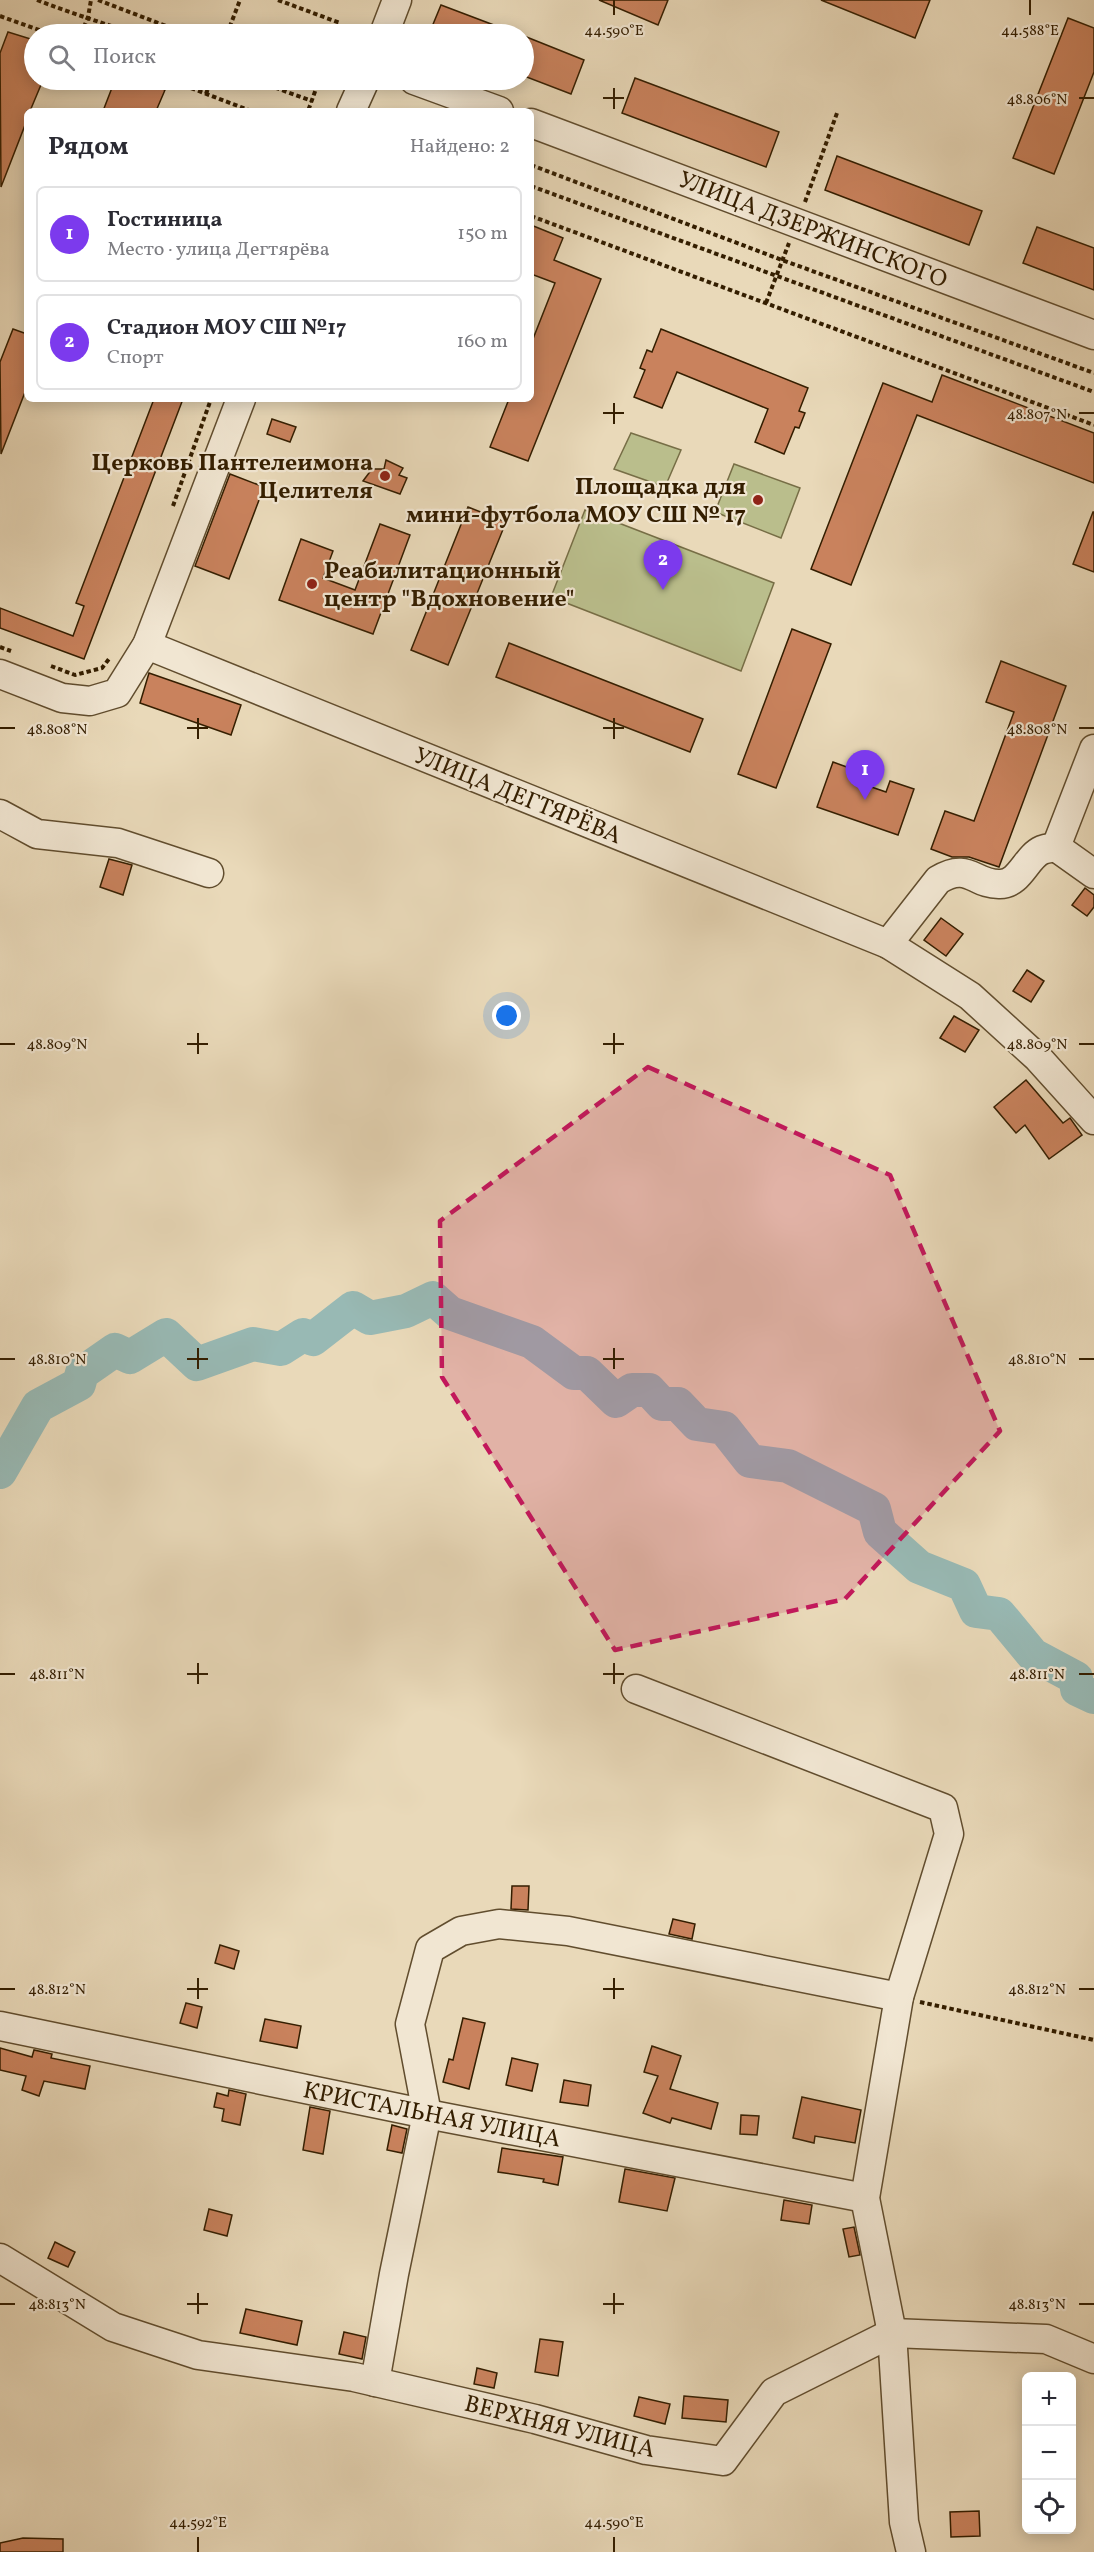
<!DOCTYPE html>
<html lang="ru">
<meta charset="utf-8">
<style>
body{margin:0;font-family:Vollkorn,serif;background:#f2f2f3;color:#2b2b33}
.controls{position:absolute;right:18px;bottom:18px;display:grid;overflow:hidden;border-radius:9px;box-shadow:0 3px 15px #0003}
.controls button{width:54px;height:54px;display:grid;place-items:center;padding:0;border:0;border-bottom:2px solid #e1e1e2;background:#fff;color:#2b2b33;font:30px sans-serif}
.you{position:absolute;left:507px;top:1016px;width:21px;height:21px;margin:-15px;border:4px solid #fff;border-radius:50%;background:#1a73e8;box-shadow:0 0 0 9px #1a73e833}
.badge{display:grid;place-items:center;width:39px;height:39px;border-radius:50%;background:#7c3aed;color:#fff;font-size:20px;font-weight:700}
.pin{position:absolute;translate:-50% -50px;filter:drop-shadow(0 2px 3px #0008)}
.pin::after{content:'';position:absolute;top:32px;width:21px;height:18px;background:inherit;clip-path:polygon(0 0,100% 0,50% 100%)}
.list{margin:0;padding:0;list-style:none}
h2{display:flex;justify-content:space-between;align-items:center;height:78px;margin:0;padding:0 24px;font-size:26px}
h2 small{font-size:20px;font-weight:400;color:#7c7c81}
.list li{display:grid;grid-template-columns:39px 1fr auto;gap:18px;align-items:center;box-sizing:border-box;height:96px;margin:0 12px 12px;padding:0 12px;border:2px solid #e1e1e2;border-radius:9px}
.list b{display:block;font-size:22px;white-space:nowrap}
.list p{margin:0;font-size:20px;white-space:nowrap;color:#7c7c81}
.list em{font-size:20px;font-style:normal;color:#7c7c81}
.icon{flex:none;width:33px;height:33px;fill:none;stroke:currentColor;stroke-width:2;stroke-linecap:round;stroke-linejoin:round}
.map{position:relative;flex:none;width:1094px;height:2552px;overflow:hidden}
.search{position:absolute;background:#fff;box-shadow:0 3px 15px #0003;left:24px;top:24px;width:510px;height:66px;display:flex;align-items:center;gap:15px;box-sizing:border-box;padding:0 21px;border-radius:33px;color:#7c7c81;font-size:22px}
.panel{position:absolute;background:#fff;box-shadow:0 3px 15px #0003;left:24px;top:108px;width:510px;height:294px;border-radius:9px}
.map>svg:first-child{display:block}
.green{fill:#babe8c;stroke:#776e46;stroke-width:1.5}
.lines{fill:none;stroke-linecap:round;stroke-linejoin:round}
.river{stroke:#98b9b4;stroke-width:34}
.building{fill:#c9825d;stroke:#341e00;stroke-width:1.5}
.minor-casing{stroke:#614d2e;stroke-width:31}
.path{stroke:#341e00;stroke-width:4;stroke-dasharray:4.5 3;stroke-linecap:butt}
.minor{stroke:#f1e6d2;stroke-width:28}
.marked{fill:#c2185b;fill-opacity:0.2;stroke:#c2185b;stroke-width:4.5;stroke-dasharray:12 8;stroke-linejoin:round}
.ticks{fill:none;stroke:#341e00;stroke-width:2}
.poi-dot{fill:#8f2418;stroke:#f1e6d2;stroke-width:2}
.labels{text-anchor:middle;stroke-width:4.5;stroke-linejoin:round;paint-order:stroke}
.street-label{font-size:24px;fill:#341e00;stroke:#f1e6d2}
.poi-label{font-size:24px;font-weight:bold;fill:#341e00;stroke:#f1e6d2;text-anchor:end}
.ticks-label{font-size:15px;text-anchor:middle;fill:#341e00;stroke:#f1e6d2;stroke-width:4.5;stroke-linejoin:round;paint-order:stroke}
</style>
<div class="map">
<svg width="1094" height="2552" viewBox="0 0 1094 2552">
<rect width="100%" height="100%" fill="#e9d9b9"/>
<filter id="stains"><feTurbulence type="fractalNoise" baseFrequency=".00333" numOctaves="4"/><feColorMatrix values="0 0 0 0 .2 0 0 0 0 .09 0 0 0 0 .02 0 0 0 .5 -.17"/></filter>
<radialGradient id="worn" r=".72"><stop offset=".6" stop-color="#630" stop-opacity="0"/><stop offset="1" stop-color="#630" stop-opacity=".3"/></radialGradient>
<g class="green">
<path d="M631,433L681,450L665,487L614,469Z"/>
<path d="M734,464L800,488L781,538L715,512Z"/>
<path d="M585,510L774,583L741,671L551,597Z"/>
</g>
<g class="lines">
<path class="river" d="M0,1472L38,1406L79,1384L82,1373L115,1350L130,1357L166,1335L197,1364L253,1344L281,1349L303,1335L313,1339L353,1308L370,1318L406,1311L433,1298L450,1313L532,1342L574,1373H587L616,1401L632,1390H649L662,1404H678L697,1424L724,1428L750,1461L788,1466L874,1509L880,1532L919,1567L964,1585L976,1611L999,1614L1033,1655L1076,1678L1077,1689L1094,1697"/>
</g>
<g class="building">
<path d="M599,0H668L658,25Z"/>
<path d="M821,0H930L915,38Z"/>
<path d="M441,5L515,33V34H429Z"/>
<path d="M1068,18L1094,28V72L1054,174L1013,158Z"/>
<path d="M8,32L34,40V80H43L30,111H27V120L1,187L0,53Z"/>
<path d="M524,36L584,60L571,94L524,76Z"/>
<path d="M635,78L779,132L766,167L622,113Z"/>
<path d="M115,80H142L165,90L156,111H103Z"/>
<path d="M837,156L982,211L969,245L825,190Z"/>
<path d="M531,225L563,238L554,260L601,279L528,461L490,447L509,399H531V344L555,283L531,274Z"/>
<path d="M1037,227L1094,248V290L1023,263Z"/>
<path d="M13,329L27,334V387L1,454L0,362Z"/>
<path d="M661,329L808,388L799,411L805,413L799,428L795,427L784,454L755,442L768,409L677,372L662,408L634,397L645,370L640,368L647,350L652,352Z"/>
<path d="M942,375L1094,433V483L917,415L851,585L811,569L883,383L932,402Z"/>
<path d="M154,399H183L84,659L0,628V608L73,636L84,606L76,603Z"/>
<path d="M272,419L296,427L290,442L267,434Z"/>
<path d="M386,460L403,468L399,475L407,478L400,494L363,481L372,469H384Z"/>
<path d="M230,474L264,487L229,579L195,566Z"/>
<path d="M468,507L506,522L448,665L411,650Z"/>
<path d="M1093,512H1094V572L1073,564Z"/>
<path d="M380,524L410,535L373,634L279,600L301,539L333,551L323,578L355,590Z"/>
<path d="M792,629L831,644L776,788L738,774Z"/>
<path d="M509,643L703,719L690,752L496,677Z"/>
<path d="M1001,661L1066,686L999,867L969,857H952L931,849L945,811L974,821L1014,712L986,702Z"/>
<path d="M149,673L241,705L231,735L140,703Z"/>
<path d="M833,762L855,770L851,780L886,792L890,781L914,789L898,835L817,807Z"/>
<path d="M109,859L132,865L123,895L100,887Z"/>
<path d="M1085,888L1094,895V907L1087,916L1072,905Z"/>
<path d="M941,918L963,934L946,956L924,940Z"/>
<path d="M1027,970L1044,981L1031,1002L1013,991Z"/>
<path d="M954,1016L979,1030L965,1052L940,1038Z"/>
<path d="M1026,1080L1063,1123L1070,1118L1082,1135L1049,1159L1025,1125L1016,1133L994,1107Z"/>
<path d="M512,1886H529L528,1910L511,1909Z"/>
<path d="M673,1919L695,1924L692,1939L669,1934Z"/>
<path d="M220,1945L239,1951L234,1969L215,1963Z"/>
<path d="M186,2003L202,2007L197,2028L180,2023Z"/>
<path d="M463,2018L485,2023L469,2089L443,2082L449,2059L453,2060Z"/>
<path d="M265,2019L301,2026L297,2048L260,2041Z"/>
<path d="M652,2046L681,2056L670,2089L718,2103L711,2129L672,2118L670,2123L643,2113L658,2076L644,2072Z"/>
<path d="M0,2048L32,2057L34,2050L52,2054L51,2058L90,2066L85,2089L44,2081L39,2096L22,2090L26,2076L0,2070Z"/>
<path d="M512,2058L538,2064L532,2091L506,2085Z"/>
<path d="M564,2080L591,2085L588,2106L560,2102Z"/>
<path d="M229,2090L246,2094L240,2125L222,2121L224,2109L214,2107L217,2093L228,2096Z"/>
<path d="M802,2097L861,2110L855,2143L815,2136L814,2143L793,2138Z"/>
<path d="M310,2107L330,2111L323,2154L303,2150Z"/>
<path d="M741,2115L759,2116L757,2135L740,2134Z"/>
<path d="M392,2125L407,2129L402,2153L387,2150Z"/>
<path d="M502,2148L563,2157L558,2185L543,2182L544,2179L498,2172Z"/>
<path d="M625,2169L675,2178L667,2211L619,2202Z"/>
<path d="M784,2200L812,2205L809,2224L781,2220Z"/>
<path d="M209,2209L232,2215L227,2236L204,2230Z"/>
<path d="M854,2227L860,2255L849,2257L843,2229Z"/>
<path d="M55,2242L75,2252L68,2267L48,2258Z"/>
<path d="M246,2309L302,2321L297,2345L240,2333Z"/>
<path d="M344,2332L366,2337L362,2359L339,2354Z"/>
<path d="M540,2339L563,2342L558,2376L535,2372Z"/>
<path d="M477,2368L497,2373L494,2388L474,2384Z"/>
<path d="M684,2396L728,2400L726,2422L682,2418Z"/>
<path d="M639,2397L670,2404L665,2424L634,2416Z"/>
<path d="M979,2511L980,2536L951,2537L950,2512Z"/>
<path d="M23,2538L63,2539V2552H0V2543Z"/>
</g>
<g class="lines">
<g class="minor-casing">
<g id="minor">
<path d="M384,34L397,0"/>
<path d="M414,80L499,111"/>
<path d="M351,111L365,80"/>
<path d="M531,123L1094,335"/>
<path d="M147,645L888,944L970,996L1038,1058L1094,1120"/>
<path d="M0,674L62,698L90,701L117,693L147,645L241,399"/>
<path d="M1094,749L1056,847L1094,874"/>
<path d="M0,814L37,834L118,843L209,873"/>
<path d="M888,944L938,880C969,861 974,885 1000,884C1020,884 1026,857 1042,850C1047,848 1052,848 1056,847"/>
<path d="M636,1689L943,1808L949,1834L899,1997L865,2198L892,2333L904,2522L911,2552"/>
<path d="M0,2026L427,2114L865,2198"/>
<path d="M0,2258L113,2327L198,2355L354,2377L535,2419L646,2450L723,2461L774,2392L892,2333L1046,2339L1094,2359"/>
<path d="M375,2382L394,2274L427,2114L410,2024L430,1949L461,1931L499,1924L568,1931L899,1997"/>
</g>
</g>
<g class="path">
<path d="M37,0C70,13 101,22 134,34"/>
<path d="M98,0L187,34"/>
<path d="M278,0L340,23L336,34"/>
<path d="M0,16L50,34"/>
<path d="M81,34L88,17L91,0"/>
<path d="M227,34L240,0"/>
<path d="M170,80L251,111"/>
<path d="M254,80L312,101"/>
<path d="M301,80L317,86L308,111"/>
<path d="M206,94L211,80"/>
<path d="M531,165L782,260L1094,373"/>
<path d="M531,186L1094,392"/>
<path d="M805,202L837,113"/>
<path d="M531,216L1094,425"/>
<path d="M766,303L789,243"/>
<path d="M173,506L211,399"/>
<path d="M0,647L11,651"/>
<path d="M51,666L75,675L102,668L109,659"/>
<path d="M920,2002L1094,2040"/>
</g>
<use href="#minor" class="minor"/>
</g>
<path class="marked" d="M648,1067L890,1175L1000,1431L845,1599L615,1650L442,1377L440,1221Z"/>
<path class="ticks" d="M614,0V15M1030,0V15M614,88V109M603,98H624M1079,98H1094M614,403V424M603,413H624M1079,413H1094M198,718V739M614,718V739M0,728H15M187,728H208M603,728H624M1079,728H1094M198,1033V1054M614,1033V1054M0,1044H15M187,1044H208M603,1044H624M1079,1044H1094M198,1348V1369M614,1348V1369M0,1359H15M187,1359H208M603,1359H624M1079,1359H1094M198,1663V1684M614,1663V1684M0,1674H15M187,1674H208M603,1674H624M1079,1674H1094M198,1978V1999M614,1978V1999M0,1989H15M187,1989H208M603,1989H624M1079,1989H1094M198,2293V2314M614,2293V2314M0,2304H15M187,2304H208M603,2304H624M1079,2304H1094M198,2537V2552M614,2537V2552"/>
<g class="poi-dot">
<circle cx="385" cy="476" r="6"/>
<circle cx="758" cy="500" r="6"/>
<circle cx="312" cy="584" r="6"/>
</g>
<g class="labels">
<g class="street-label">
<text transform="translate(813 229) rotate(21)" y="8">УЛИЦА ДЗЕРЖИНСКОГО</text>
<text transform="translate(518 795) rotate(22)" y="8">УЛИЦА ДЕГТЯРЁВА</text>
<text transform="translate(432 2114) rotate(11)" y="8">КРИСТАЛЬНАЯ УЛИЦА</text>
<text transform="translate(560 2426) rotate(14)" y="8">ВЕРХНЯЯ УЛИЦА</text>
</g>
<g class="poi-label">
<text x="373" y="470">Церковь Пантелеимона<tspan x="373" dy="28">Целителя</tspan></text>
<text x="746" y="494">Площадка для<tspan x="746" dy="28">мини-футбола МОУ СШ № 17</tspan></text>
<text x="324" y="578" text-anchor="start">Реабилитационный<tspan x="324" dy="28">центр "Вдохновение"</tspan></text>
</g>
</g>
<g class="ticks-label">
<text x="614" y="35">44.590°E</text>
<text x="1030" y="35">44.588°E</text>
<text x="1037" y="104">48.806°N</text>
<text x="1037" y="419">48.807°N</text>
<text x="1037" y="734">48.808°N</text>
<text x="57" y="734">48.808°N</text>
<text x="57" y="1049">48.809°N</text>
<text x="1037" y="1049">48.809°N</text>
<text x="57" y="1364">48.810°N</text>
<text x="1037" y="1364">48.810°N</text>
<text x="1037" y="1679">48.811°N</text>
<text x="57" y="1679">48.811°N</text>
<text x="1037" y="1994">48.812°N</text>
<text x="57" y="1994">48.812°N</text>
<text x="57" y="2309">48.813°N</text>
<text x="1037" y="2309">48.813°N</text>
<text x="198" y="2527">44.592°E</text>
<text x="614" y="2527">44.590°E</text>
</g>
<rect width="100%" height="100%" filter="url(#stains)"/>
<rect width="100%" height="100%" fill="url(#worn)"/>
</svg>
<div class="controls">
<button>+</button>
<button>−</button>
<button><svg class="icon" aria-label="locate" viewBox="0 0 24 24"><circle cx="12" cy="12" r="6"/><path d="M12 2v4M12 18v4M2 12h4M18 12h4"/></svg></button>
</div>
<div class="you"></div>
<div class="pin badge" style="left:865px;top:800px">1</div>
<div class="pin badge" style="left:663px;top:590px">2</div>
<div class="search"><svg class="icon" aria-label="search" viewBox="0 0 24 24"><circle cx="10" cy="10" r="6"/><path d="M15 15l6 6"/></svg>Поиск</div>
<section class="panel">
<h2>Рядом<small>Найдено: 2</small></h2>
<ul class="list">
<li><span class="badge">1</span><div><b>Гостиница</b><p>Место · улица Дегтярёва</p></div><em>150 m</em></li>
<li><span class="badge">2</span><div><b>Стадион МОУ СШ №17</b><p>Спорт</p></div><em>160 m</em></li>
</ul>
</section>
</div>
